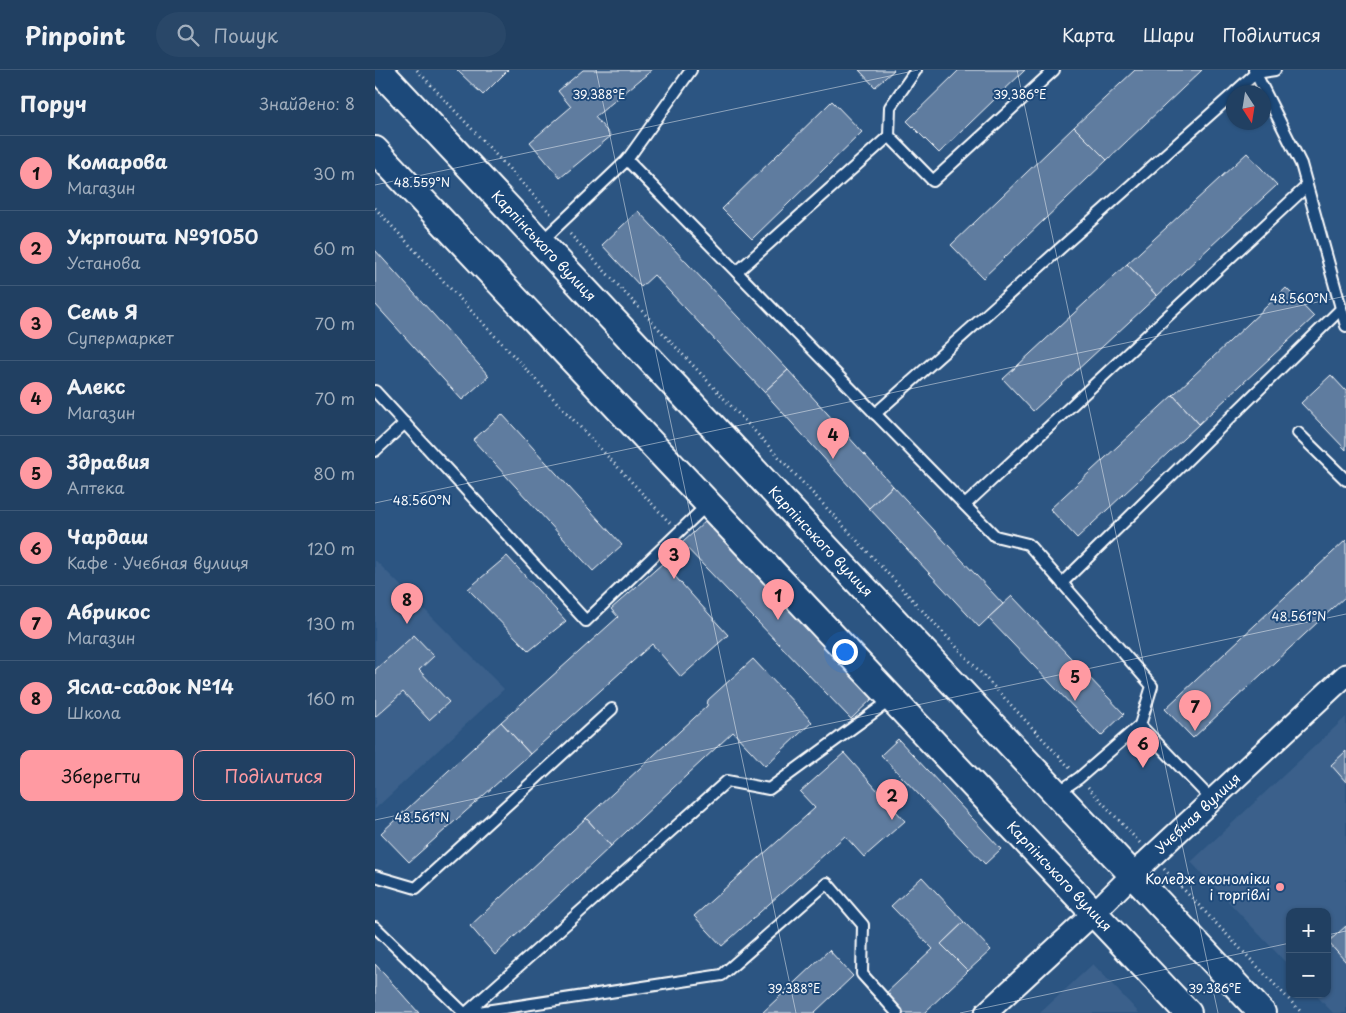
<!DOCTYPE html>
<html lang="uk">
<meta charset="utf-8">
<style>
body{margin:0;font-family:"Playpen Sans",sans-serif;background:#294768;color:#f1f3f6}
.controls{position:absolute;right:15px;bottom:15px;display:grid;overflow:hidden;border-radius:10px;box-shadow:0 1px 4px #0004}
.controls button{width:45px;height:45px;display:grid;place-items:center;padding:0;border:0;border-bottom:1px solid #3e5977;background:#214062;color:#f1f3f6;font:25px sans-serif}
.compass{position:absolute;left:851px;top:15px;width:45px;height:45px;border-radius:50%;background:#214062;box-shadow:0 1px 4px #0004;rotate:168deg}
.you{position:absolute;left:469px;top:581px;width:18px;height:18px;margin:-12px;border:4px solid #fff;border-radius:50%;background:#1a73e8;box-shadow:0 0 0 8px #1a73e833}
.badge{display:grid;place-items:center;width:32px;height:32px;border-radius:50%;background:#ff9aa2;color:#111;font-size:16px;font-weight:700}
.pin{position:absolute;translate:-50% -41px;filter:drop-shadow(0 1px 2px #0008)}
.pin::after{content:'';position:absolute;top:26px;width:18px;height:15px;background:inherit;clip-path:polygon(0 0,100% 0,50% 100%)}
.list{margin:0;padding:0;list-style:none}
h2{display:flex;justify-content:space-between;align-items:center;height:65px;margin:0;padding:0 20px;font-size:21px}
h2 small{font-size:16px;font-weight:400;color:#a2afbe}
.list li{display:grid;grid-template-columns:32px 1fr auto;gap:15px;align-items:center;box-sizing:border-box;height:75px;padding:0 20px;border-top:1px solid #3e5977}
.list b{display:block;font-size:19px;white-space:nowrap}
.list p{margin:0;font-size:16px;white-space:nowrap;color:#a2afbe}
.list em{font-size:16px;font-style:normal;color:#a2afbe}
.actions{display:flex;gap:10px;padding:15px 20px}
.actions a{flex:1;padding:11px 0;border:1px solid #ff9aa2;border-radius:10px;text-align:center;font-size:18px;color:#ff9aa2}
.actions .main{background:#ff9aa2;color:#111}
.icon{flex:none;width:28px;height:28px;fill:none;stroke:currentColor;stroke-width:2;stroke-linecap:round;stroke-linejoin:round}
.map{position:relative;flex:none;width:971px;height:943px;overflow:hidden}
header{display:flex;align-items:center;gap:30px;box-sizing:border-box;height:70px;padding:0 25px;background:#214062;border-bottom:1px solid #3e5977}
header strong{font-size:24px}
nav{display:flex;gap:28px;margin-inline-start:auto;font-size:18px}
.search{width:350px;height:45px;background:#294768;display:flex;align-items:center;gap:12px;box-sizing:border-box;padding:0 18px;border-radius:28px;color:#a2afbe;font-size:19px}
main{display:flex}
aside{flex:1;background:#214062}
.map>svg:first-child{display:block}
.built{fill:#3b618b}
.building{fill:#5e7c9f;stroke:#fff}
.lines{fill:none;stroke-linecap:round;stroke-linejoin:round}
.service-casing{stroke:#fff;stroke-width:14}
.minor-casing{stroke:#fff;stroke-width:25}
.tertiary-casing{stroke:#fff;stroke-width:30}
.path{stroke:#fff;stroke-width:3;stroke-dasharray:1 4;stroke-linecap:butt}
.service{stroke:#1f4a7a;stroke-width:10}
.minor{stroke:#1f4a7a;stroke-width:21}
.tertiary{stroke:#1f4a7a;stroke-width:26}
.ticks{fill:none;stroke:#fff;stroke-width:1;stroke-opacity:0.45}
.poi-dot{fill:#ff9aa2;stroke:#1f4a7a;stroke-width:2}
.labels{text-anchor:middle;stroke-width:4;stroke-linejoin:round;paint-order:stroke}
.street-label{font-size:14px;fill:#fff;stroke:#1f4a7a}
.poi-label{font-size:14px;fill:#fff;stroke:#1f4a7a;text-anchor:end}
.ticks-label{font-size:12px;text-anchor:middle;fill:#fff;stroke:#1f4a7a;stroke-width:4;stroke-linejoin:round;paint-order:stroke}
</style>
<header>
<strong>Pinpoint</strong>
<div class="search"><svg class="icon" aria-label="search" viewBox="0 0 24 24"><circle cx="10" cy="10" r="6"/><path d="M15 15l6 6"/></svg>Пошук</div>
<nav><a>Карта</a><a>Шари</a><a>Поділитися</a></nav>
</header>
<main>
<aside>
<h2>Поруч<small>Знайдено: 8</small></h2>
<ul class="list">
<li><span class="badge">1</span><div><b>Комарова</b><p>Магазин</p></div><em>30 m</em></li>
<li><span class="badge">2</span><div><b>Укрпошта №91050</b><p>Установа</p></div><em>60 m</em></li>
<li><span class="badge">3</span><div><b>Семь Я</b><p>Супермаркет</p></div><em>70 m</em></li>
<li><span class="badge">4</span><div><b>Алекс</b><p>Магазин</p></div><em>70 m</em></li>
<li><span class="badge">5</span><div><b>Здравия</b><p>Аптека</p></div><em>80 m</em></li>
<li><span class="badge">6</span><div><b>Чардаш</b><p>Кафе · Учєбная вулиця</p></div><em>120 m</em></li>
<li><span class="badge">7</span><div><b>Абрикос</b><p>Магазин</p></div><em>130 m</em></li>
<li><span class="badge">8</span><div><b>Ясла-садок №14</b><p>Школа</p></div><em>160 m</em></li>
</ul>
<div class="actions"><a class="main">Зберегти</a><a>Поділитися</a></div>
</aside>
<div class="map">
<svg width="971" height="943" viewBox="0 0 971 943">
<rect width="100%" height="100%" fill="#2c5582"/>
<filter id="ink" filterUnits="userSpaceOnUse"><feTurbulence type="fractalNoise" baseFrequency=".02" numOctaves="2"/><feDisplacementMap in="SourceGraphic" scale="10" xChannelSelector="R" yChannelSelector="G"/><feConvolveMatrix kernelMatrix="1 2 1 2 8 2 1 2 1" color-interpolation-filters="sRGB"/></filter>
<g filter="url(#ink)">
<g class="built">
<path d="M0,490L129,619L0,739Z"/>
<path d="M971,647V943H958L940,924H952V842H915V897L816,792Z"/>
<path d="M718,894L764,943H665Z"/>
</g>
<g class="building">
<path d="M82,0H133L108,25Z"/>
<path d="M208,0H277L220,47L236,66L185,108L155,72L196,37L183,21Z"/>
<path d="M484,0H519L500,17Z"/>
<path d="M584,0H650L564,83L532,51Z"/>
<path d="M760,0H827L732,90L699,57Z"/>
<path d="M457,31L487,62L377,169L347,139Z"/>
<path d="M699,57L732,90L608,208L576,175Z"/>
<path d="M872,83L902,115L782,226L752,194Z"/>
<path d="M263,141L413,300L389,322L279,205L266,217L227,175Z"/>
<path d="M0,180L114,306L87,330L0,234Z"/>
<path d="M752,194L782,226L658,341L628,309Z"/>
<path d="M911,218L939,247L824,354L798,325Z"/>
<path d="M413,300L518,416L494,438L389,322Z"/>
<path d="M956,305L971,321V380L926,333Z"/>
<path d="M798,325L824,354L702,468L675,439Z"/>
<path d="M127,344L247,475L218,501L98,370Z"/>
<path d="M518,416L628,534L604,557L494,438Z"/>
<path d="M331,451L499,627L476,649L307,473Z"/>
<path d="M971,470V526L818,668L790,639Z"/>
<path d="M132,486L191,551L154,581L93,519Z"/>
<path d="M288,493L353,565L306,607L277,574L155,684L126,652L243,547L236,539Z"/>
<path d="M637,526L749,644L726,666L613,548Z"/>
<path d="M39,565L59,586L44,600L74,632L54,650L28,622L0,647V600Z"/>
<path d="M378,589L437,652L390,696L358,662L236,776L211,748L332,636L333,630Z"/>
<path d="M126,652L155,684L34,792L6,763Z"/>
<path d="M523,669L626,779L610,794L506,685Z"/>
<path d="M971,681V712L956,695Z"/>
<path d="M469,683L530,751L489,787L470,766L347,876L319,846L440,738L425,722Z"/>
<path d="M211,748L236,776L120,885L95,856Z"/>
<path d="M547,807L589,852L566,874L593,901L549,943H524L508,926L558,879L516,836Z"/>
<path d="M589,852L616,880L593,901L566,874Z"/>
<path d="M971,856V892L953,872Z"/>
<path d="M454,880L478,906L439,943H387Z"/>
<path d="M0,894L44,943H0Z"/>
</g>
<g class="lines">
<g class="service-casing">
<g id="service">
<path d="M879,0L926,94L971,256"/>
<path d="M860,22L881,3L900,0"/>
<path d="M514,66L558,111L679,0"/>
<path d="M252,90L316,0"/>
<path d="M166,172L252,90L620,466L653,474L777,616L765,655L704,708L682,723"/>
<path d="M362,202L514,66L515,37L541,0"/>
<path d="M0,321L211,551L333,434"/>
<path d="M500,344L858,24"/>
<path d="M923,363L971,410"/>
<path d="M0,381L30,353"/>
<path d="M590,435L932,116"/>
<path d="M687,513L966,239"/>
<path d="M765,655L837,730"/>
<path d="M0,806L41,818L237,639"/>
<path d="M0,857L89,943"/>
<path d="M91,943L352,711L394,719L517,629"/>
<path d="M97,943L347,905L452,813L488,855L487,904L522,943"/>
</g>
</g>
<g class="minor-casing">
<g id="minor">
<path id="s1" d="M611,943L719,843L757,805L971,605"/>
</g>
</g>
<g class="tertiary-casing">
<g id="tertiary">
<path id="s2" d="M4,0L887,943"/>
<path id="s3" d="M0,80L813,943"/>
</g>
</g>
<g class="path">
<path d="M42,0L177,145"/>
<path d="M0,138L295,453"/>
<path d="M195,164L695,698"/>
<path d="M713,717L765,773"/>
<path d="M789,799L927,943"/>
</g>
<use href="#service" class="service"/>
<use href="#minor" class="minor"/>
<use href="#tertiary" class="tertiary"/>
</g>
</g>
<path class="ticks" d="M221,0L421,943M642,0L843,943M0,115L543,0M0,433L971,226M0,750L971,544M952,865L971,861M0,942V943M585,943L915,873"/>
<circle class="poi-dot" cx="905" cy="817" r="5"/>
<g class="labels">
<g class="street-label">
<text dy="5" stroke="none"><textPath href="#s2" startOffset="241">Карпінського вулиця</textPath></text>
<text dy="5" stroke="none"><textPath href="#s2" startOffset="646">Карпінського вулиця</textPath></text>
<text dy="5" stroke="none"><textPath href="#s1" startOffset="291">Учєбная вулиця</textPath></text>
<text dy="5" stroke="none"><textPath href="#s3" startOffset="998">Карпінського вулиця</textPath></text>
</g>
<g class="poi-label">
<text x="895" y="814">Коледж економіки<tspan x="895" dy="16">і торгівлі</tspan></text>
</g>
</g>
<g class="ticks-label">
<text x="224" y="29">39.388°E</text>
<text x="645" y="29">39.386°E</text>
<text x="47" y="117">48.559°N</text>
<text x="924" y="233">48.560°N</text>
<text x="47" y="435">48.560°N</text>
<text x="924" y="551">48.561°N</text>
<text x="47" y="752">48.561°N</text>
<text x="419" y="923">39.388°E</text>
<text x="840" y="923">39.386°E</text>
</g>
</svg>
<div class="controls">
<button>+</button>
<button>−</button>
</div>
<svg class="compass" viewBox="-18 -18 36 36"><path d="M0-13l5 13h-10z" fill="#e53935"/><path d="M0 13l5-13h-10z" fill="#a2afbe"/></svg>
<div class="you"></div>
<div class="pin badge" style="left:403px;top:550px">1</div>
<div class="pin badge" style="left:517px;top:750px">2</div>
<div class="pin badge" style="left:299px;top:509px">3</div>
<div class="pin badge" style="left:458px;top:389px">4</div>
<div class="pin badge" style="left:700px;top:631px">5</div>
<div class="pin badge" style="left:768px;top:698px">6</div>
<div class="pin badge" style="left:820px;top:661px">7</div>
<div class="pin badge" style="left:32px;top:554px">8</div>
</div>
</main>
